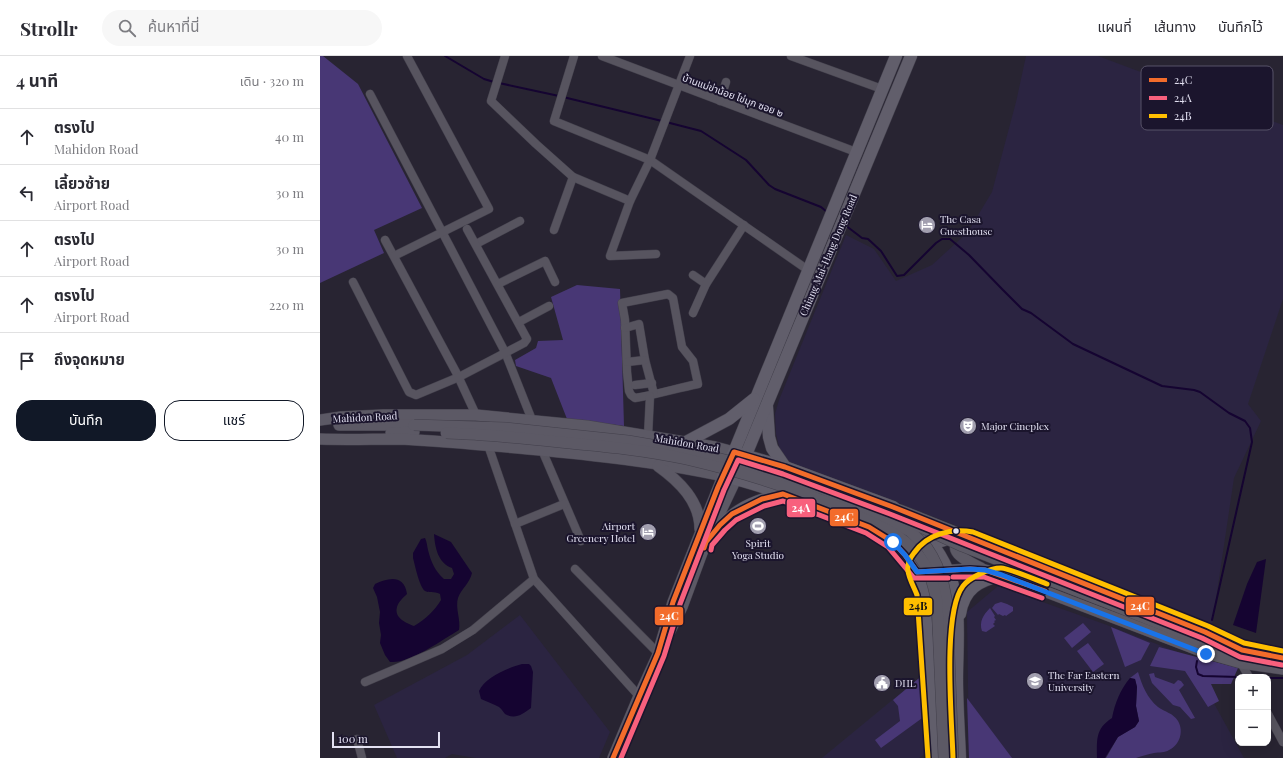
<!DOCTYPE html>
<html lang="th">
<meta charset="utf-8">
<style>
body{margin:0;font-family:"Playfair Display","Noto Sans Thai",serif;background:#f7f7f7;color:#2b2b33}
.controls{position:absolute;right:12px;bottom:12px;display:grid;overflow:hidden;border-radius:8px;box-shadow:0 4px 16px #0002}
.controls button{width:36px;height:36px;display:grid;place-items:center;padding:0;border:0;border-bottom:1px solid #e1e1e2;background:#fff;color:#2b2b33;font:20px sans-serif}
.scale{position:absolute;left:12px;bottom:10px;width:108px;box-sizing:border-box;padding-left:4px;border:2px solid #e3e1f2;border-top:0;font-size:11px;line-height:14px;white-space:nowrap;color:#e3e1f2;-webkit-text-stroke:3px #1b152d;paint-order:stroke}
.stop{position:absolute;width:12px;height:12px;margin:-9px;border:3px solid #1a73e8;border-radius:50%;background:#fff}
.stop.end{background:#1a73e8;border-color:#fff;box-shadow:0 1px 4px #0008}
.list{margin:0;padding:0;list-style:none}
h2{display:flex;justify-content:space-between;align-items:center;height:52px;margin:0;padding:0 16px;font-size:17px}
h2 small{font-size:13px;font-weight:400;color:#7c7c81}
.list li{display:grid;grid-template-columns:26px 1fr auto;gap:12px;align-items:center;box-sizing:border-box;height:56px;padding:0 16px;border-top:1px solid #e1e1e2}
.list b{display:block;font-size:15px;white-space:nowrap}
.list p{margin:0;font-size:13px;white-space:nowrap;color:#7c7c81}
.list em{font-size:13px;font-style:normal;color:#7c7c81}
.actions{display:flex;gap:8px;padding:12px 16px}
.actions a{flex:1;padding:9px 0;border:1px solid #111827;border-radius:16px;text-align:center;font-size:14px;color:#111827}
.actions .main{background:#111827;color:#fff}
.icon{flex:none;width:22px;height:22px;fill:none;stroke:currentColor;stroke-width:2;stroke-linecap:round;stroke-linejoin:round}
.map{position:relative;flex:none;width:963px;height:702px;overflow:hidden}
header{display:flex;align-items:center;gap:24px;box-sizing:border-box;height:56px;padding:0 20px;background:#fff;border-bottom:1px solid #e1e1e2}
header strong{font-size:19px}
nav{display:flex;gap:22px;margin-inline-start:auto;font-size:14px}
.search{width:280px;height:36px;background:#f7f7f7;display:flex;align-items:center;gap:10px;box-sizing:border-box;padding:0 14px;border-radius:22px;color:#7c7c81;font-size:15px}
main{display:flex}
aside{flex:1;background:#fff}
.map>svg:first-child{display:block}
.built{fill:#2b2441}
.green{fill:#483775}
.water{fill:#150431}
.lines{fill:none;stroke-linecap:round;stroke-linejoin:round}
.stream{stroke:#150431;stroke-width:2}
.minor-casing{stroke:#43404c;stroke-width:9}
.secondary-casing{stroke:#43404c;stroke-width:12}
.primary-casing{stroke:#43404c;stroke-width:13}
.minor{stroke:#57545f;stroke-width:8}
.secondary{stroke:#5c5965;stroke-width:11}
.primary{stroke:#615e6b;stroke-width:12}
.secondary-bridge-casing{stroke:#43404c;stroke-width:12;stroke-linecap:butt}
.secondary-bridge{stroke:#5c5965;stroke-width:11}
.bus-1-casing{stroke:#1b152d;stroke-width:8}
.bus-2-casing{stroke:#1b152d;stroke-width:8}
.bus-3-casing{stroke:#1b152d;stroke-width:8}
.bus-1{stroke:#f36c2b;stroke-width:5}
.bus-2{stroke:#f8607d;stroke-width:5}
.bus-3{stroke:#ffbf00;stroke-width:5}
.route{stroke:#1a73e8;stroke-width:5}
.bus-dot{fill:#e3e1f2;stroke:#1b152d;stroke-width:1.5}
.labels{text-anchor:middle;stroke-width:4;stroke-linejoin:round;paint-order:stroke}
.street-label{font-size:10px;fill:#e3e1f2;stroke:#1b152d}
.poi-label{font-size:10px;fill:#e3e1f2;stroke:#1b152d;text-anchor:start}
.key{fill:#1b152d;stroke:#575268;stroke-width:1}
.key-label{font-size:11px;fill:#e3e1f2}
.line-badge{stroke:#1b152d;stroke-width:1.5}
.badge-label{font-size:11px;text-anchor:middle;font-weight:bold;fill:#fff}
.pale-badge-label{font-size:11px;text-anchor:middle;font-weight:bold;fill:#111}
</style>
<header>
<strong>Strollr</strong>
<div class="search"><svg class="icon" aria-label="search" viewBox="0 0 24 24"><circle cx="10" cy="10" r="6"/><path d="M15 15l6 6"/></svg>ค้นหาที่นี่</div>
<nav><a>แผนที่</a><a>เส้นทาง</a><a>บันทึกไว้</a></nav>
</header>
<main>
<aside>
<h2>4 นาที<small>เดิน · 320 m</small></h2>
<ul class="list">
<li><svg class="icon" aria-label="ahead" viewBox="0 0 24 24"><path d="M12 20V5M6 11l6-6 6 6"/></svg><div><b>ตรงไป</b><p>Mahidon Road</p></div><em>40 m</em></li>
<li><svg class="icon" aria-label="left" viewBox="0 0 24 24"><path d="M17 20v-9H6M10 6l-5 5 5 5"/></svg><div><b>เลี้ยวซ้าย</b><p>Airport Road</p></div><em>30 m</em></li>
<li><svg class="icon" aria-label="ahead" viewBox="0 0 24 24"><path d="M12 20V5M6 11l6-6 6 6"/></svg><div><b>ตรงไป</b><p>Airport Road</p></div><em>30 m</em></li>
<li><svg class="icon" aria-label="ahead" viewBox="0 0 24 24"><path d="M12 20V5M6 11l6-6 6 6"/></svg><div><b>ตรงไป</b><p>Airport Road</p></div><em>220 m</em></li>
<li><svg class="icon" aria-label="arrive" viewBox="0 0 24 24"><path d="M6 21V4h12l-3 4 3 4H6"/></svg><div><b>ถึงจุดหมาย</b></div></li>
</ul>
<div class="actions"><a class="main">บันทึก</a><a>แชร์</a></div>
</aside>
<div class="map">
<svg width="963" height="702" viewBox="0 0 963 702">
<rect width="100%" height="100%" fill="#282432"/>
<g class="built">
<path d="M706,0H778L963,69V243L928,348L941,365L914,422L892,570L576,446L469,410L461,398L456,378L455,358L459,344L526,179L554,193L576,225L612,209L648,176L672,136L696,46Z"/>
<path d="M678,530L787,569L868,600L924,702H649L647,556Z"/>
<path d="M200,559L290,676L279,702H156L132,698L125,702H77L54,649L147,599Z"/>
<path d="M604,618L607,696L599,702H502Z"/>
</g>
<g class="green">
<path d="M0,0H3L38,28L102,152L54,174L64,197L0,227Z"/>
<path d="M257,229L300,233L304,370L247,363L231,322L196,310L195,304L216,292L218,285L243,284L231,241Z"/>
<path d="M681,546L687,548L693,551V555L686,560L685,559L683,560L679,558L678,559L672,552L675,548Z"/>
<path d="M670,552L675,560L674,561L676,564L674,565L675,566L673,568L675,570L666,576L662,575C659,566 663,559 670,552Z"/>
<path d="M763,567L771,576L752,592L744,582Z"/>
<path d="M791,571L830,587L821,604L805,611Z"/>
<path d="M768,587L784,608L773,616L757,595Z"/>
<path d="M839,591L918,612L911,628H891L899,645L888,651L865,615L830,610Z"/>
<path d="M818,616C822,629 827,642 838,651C845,656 853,657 858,665C864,675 860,689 849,694C845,697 839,696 834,697C828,698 822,700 816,702C808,702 795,702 786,702L798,681L815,671L819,665L816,650L817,631L815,623L810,622Z"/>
<path d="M834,617L835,621L854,628L858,624L861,625L864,629L859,634L875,662L871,663L860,651L853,649L832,627L829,618Z"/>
<path d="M604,618L605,660L561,692L555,684L580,665L578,650L573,644Z"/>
<path d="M647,642L692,702H649Z"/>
</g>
<g class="water">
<path d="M114,478L131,486L152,517C150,527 141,533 138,542C135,552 141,564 139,574C122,584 89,608 70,606L65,599L60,587L61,579L59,567L60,556L57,541L53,532L55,528C68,522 84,518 87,538C84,541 78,546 77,551C74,562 86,567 94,570C105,564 115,554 121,544L120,538C114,535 108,537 105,535C99,530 95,509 93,502V497L101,483L105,482C107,486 107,490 108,494C111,506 115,515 124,523H131L134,518L132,512C118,507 115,492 114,478Z"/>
<path d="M946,503L936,577L913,569L927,528L937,506Z"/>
<path d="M202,608H209L211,610L213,616L211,652C203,658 195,664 185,658C183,656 182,653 179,651C174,648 167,646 161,643L159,635C165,621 188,612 202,608Z"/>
<path d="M810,622L815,623L817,631L816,650L819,665L815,671L798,681L785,702H777C777,684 775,673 792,662C795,647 800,634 810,622Z"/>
</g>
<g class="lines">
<g class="stream">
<path d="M125,0L164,23L174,26"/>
<path d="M179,27L239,40"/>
<path d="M243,41L342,65"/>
<path d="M346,66L381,75L426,104L449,129L455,133L501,151L507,156"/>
<path d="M525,169L542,182L548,183L561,195L577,220L584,219L616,187L622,183H630L649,199L682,233L702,253L711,257L753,288L842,330L874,334L880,336L909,357L925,365L930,372L932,386L892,564"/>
<path d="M877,605L876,611L878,618L883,620L919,621"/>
<path d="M948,622H963"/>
</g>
<g class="minor-casing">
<g id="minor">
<path d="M185,0L171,45L216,88L253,121L310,145"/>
<path d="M254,0L234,65L330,104L488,214"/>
<path d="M282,0L536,96"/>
<path d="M471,0L562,33"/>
<path d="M50,38L185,296L212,364"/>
<path d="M400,45L406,26"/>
<path d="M234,174L253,121"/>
<path d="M65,184L137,318L156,359"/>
<path d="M156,188L200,165"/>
<path d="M336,198L290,200L310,145L330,104L370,0"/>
<path d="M74,200L169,153L87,0"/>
<path d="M373,219L386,228"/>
<path d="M33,226L89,336L96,339L139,321L204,287L207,283L147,173"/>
<path d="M178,228L225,205L235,226"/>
<path d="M348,238L353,242L362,291L373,305L378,328C357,332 336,339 315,342L311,339L309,335L307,316L305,264L302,247Z"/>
<path d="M373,257L386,228L424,169"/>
<path d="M199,266L229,250"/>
<path d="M305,272L319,268L325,304L334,338"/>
<path d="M307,306L325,304"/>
<path d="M315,329L332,327"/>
<path d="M328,380L330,340"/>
<path d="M168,389L214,523L319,640"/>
<path d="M222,394L261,485"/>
<path d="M195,468L244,448"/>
<path d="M255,513L338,597"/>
<path d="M921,607L929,621"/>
<path d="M45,626L122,593L153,574L214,523"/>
<path d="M948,658L963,686"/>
<path d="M37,683L42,702"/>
</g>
</g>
<g class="secondary-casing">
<g id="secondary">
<path d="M0,364L21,361L63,359H156L267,370L395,391L414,396"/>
<path d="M19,369H94"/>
<path d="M71,377L94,376"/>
<path d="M0,383C26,384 52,383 79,383C122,385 165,389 208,393C273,399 339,406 403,420L353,546L338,597"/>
<path d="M338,410C359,425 380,445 380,473"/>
<path d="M580,454L885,576L922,594"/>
<path d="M642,481C623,496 650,506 661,512"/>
<path d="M619,515L650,513L665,514L682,519L886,597L921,607L963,613"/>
<path d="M793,549L882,585L922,594L963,602"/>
<path d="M350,575L362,551L386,486L416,423"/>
<path d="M293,702L319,640L341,592"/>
</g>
</g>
<g class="primary-casing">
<g id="primary">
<path d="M576,0L414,396L403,420C441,429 479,443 515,458C535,466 556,473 573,486C589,499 599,518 604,537L615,702"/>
<path d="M447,351L449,381L452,392L465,411"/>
<path d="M366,386L409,363L434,343"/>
<path d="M417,397L465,411L573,451C596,467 617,489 628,515C642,546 637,589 637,623C637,649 639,676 640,702"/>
<path d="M418,418L591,0"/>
<path d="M621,485L631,482H650"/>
<path d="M386,486C410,457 425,447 462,438"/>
<path d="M640,558C644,532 659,525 682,519"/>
</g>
</g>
<use href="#minor" class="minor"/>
<use href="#secondary" class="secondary"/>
<use href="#primary" class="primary"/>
<g class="secondary-bridge-casing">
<g id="secondary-bridge">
<path d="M94,369L186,372L308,385L372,396L417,407L503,433L590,475L607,492L612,500L617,510L623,527L627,547L633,702"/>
<path d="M126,377C164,378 202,382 240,386C282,390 325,394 366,403C422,416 478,433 530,456C552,467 578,476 595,495C609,511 613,526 617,546L624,702"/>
<path d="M548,448L564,454L642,490L793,549"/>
</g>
</g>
<use href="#secondary-bridge" class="secondary-bridge"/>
<g class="bus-1-casing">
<g id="bus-1">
<path d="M384,492L386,486L400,469L412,458L442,443L463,438L549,471L573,486L585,499L597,516L650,513L665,514L725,535"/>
<path d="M293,702L338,597L353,546L398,431L414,396L465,411L573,451L885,576L922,594L963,602"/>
</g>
</g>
<g class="bus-2-casing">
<g id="bus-2">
<path d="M391,494L392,489L405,474L416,464L444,450L463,445L546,477L568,491L594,522H628"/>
<path d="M633,521H664L722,542"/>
<path d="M301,702L344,600L360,548L404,434L418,404L463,418L570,458L882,582L920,601L962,609"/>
</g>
</g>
<g class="bus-3-casing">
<g id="bus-3">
<path d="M608,702L597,539C594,531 589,523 588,515C587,509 590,502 594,497C607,478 631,472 653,476L888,570L924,587L963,595"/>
<path d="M633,702C632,665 622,557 643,530C650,521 670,512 681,512C688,512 719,525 727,528"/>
</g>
</g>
<use href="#bus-1" class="bus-1"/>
<use href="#bus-2" class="bus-2"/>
<use href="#bus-3" class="bus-3"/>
</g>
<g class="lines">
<path class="route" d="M573,486L585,499L597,516L650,513L665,514L682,519L886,598"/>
</g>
<defs>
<g id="hotel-disc" transform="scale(0.9)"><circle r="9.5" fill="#a29faf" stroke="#1b152d"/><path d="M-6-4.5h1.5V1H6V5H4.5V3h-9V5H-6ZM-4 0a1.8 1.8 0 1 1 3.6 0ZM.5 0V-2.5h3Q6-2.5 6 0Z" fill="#fff"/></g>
<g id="theatre-disc" transform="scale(0.9)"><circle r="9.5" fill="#a29faf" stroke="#1b152d"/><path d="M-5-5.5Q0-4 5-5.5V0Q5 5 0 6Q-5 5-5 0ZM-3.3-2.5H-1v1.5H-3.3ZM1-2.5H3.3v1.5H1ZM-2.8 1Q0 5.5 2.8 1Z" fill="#fff"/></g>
<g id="stadium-disc" transform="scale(0.9)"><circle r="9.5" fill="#a29faf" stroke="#1b152d"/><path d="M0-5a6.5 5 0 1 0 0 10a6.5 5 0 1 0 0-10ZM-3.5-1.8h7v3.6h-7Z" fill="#fff"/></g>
<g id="university-disc" transform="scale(0.9)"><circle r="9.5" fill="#a29faf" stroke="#1b152d"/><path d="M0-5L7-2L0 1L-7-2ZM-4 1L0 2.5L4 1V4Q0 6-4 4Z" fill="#fff"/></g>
<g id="civic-disc" transform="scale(0.9)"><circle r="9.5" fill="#a29faf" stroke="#1b152d"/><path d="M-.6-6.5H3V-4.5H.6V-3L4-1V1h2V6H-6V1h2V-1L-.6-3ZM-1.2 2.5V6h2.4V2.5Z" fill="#fff"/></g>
</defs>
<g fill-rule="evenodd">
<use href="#hotel-disc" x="607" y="169"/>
<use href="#theatre-disc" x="648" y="370"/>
<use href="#stadium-disc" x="438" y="470"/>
<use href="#hotel-disc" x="328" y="476"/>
<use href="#university-disc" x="715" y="625"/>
<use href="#civic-disc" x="562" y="627"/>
</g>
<circle class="bus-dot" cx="636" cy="475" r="3.5"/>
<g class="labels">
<g class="street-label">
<text transform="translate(413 39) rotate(20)" y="4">บ้านแม่ข่าน้อย ไข่มุก ซอย ๒</text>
<text transform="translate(508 199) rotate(-67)" y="4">Chiang Mai-Hang Dong Road</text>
<text transform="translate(45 361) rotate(-3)" y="4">Mahidon Road</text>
<text transform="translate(367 387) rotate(10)" y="4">Mahidon Road</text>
</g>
<g class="poi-label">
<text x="620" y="167">The Casa<tspan x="620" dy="12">Guesthouse</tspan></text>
<text x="661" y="374">Major Cineplex</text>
<text x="315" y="474" text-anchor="end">Airport<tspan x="315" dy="12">Greenery Hotel</tspan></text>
<text x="438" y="491" text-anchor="middle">Spirit<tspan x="438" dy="12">Yoga Studio</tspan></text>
<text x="728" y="623">The Far Eastern<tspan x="728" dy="12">University</tspan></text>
<text x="575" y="631">DHL</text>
</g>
</g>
<rect x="821" y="10" width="132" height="64" rx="6" class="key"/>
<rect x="829" y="22" width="18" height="4" fill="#f36c2b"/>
<rect x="829" y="40" width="18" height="4" fill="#f8607d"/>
<rect x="829" y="58" width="18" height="4" fill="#ffbf00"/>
<g class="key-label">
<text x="854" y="28">24C</text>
<text x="854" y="46">24A</text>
<text x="854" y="64">24B</text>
</g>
<g class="line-badge">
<rect x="466" y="442" width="30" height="20" rx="4" fill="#f8607d"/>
<rect x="509" y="452" width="30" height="19" rx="4" fill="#f36c2b"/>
<rect x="805" y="540" width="30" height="20" rx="4" fill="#f36c2b"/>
<rect x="583" y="541" width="30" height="19" rx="4" fill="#ffbf00"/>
<rect x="334" y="550" width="30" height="20" rx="4" fill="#f36c2b"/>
</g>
<g class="badge-label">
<text x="481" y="456">24A</text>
<text x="524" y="465">24C</text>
<text x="820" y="554">24C</text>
<text x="349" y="564">24C</text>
</g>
<g class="pale-badge-label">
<text x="598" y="554">24B</text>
</g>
</svg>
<div class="controls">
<button>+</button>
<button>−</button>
</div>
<div class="scale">100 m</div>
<div class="stop" style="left:573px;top:486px"></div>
<div class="stop end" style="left:886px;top:598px"></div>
</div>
</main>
